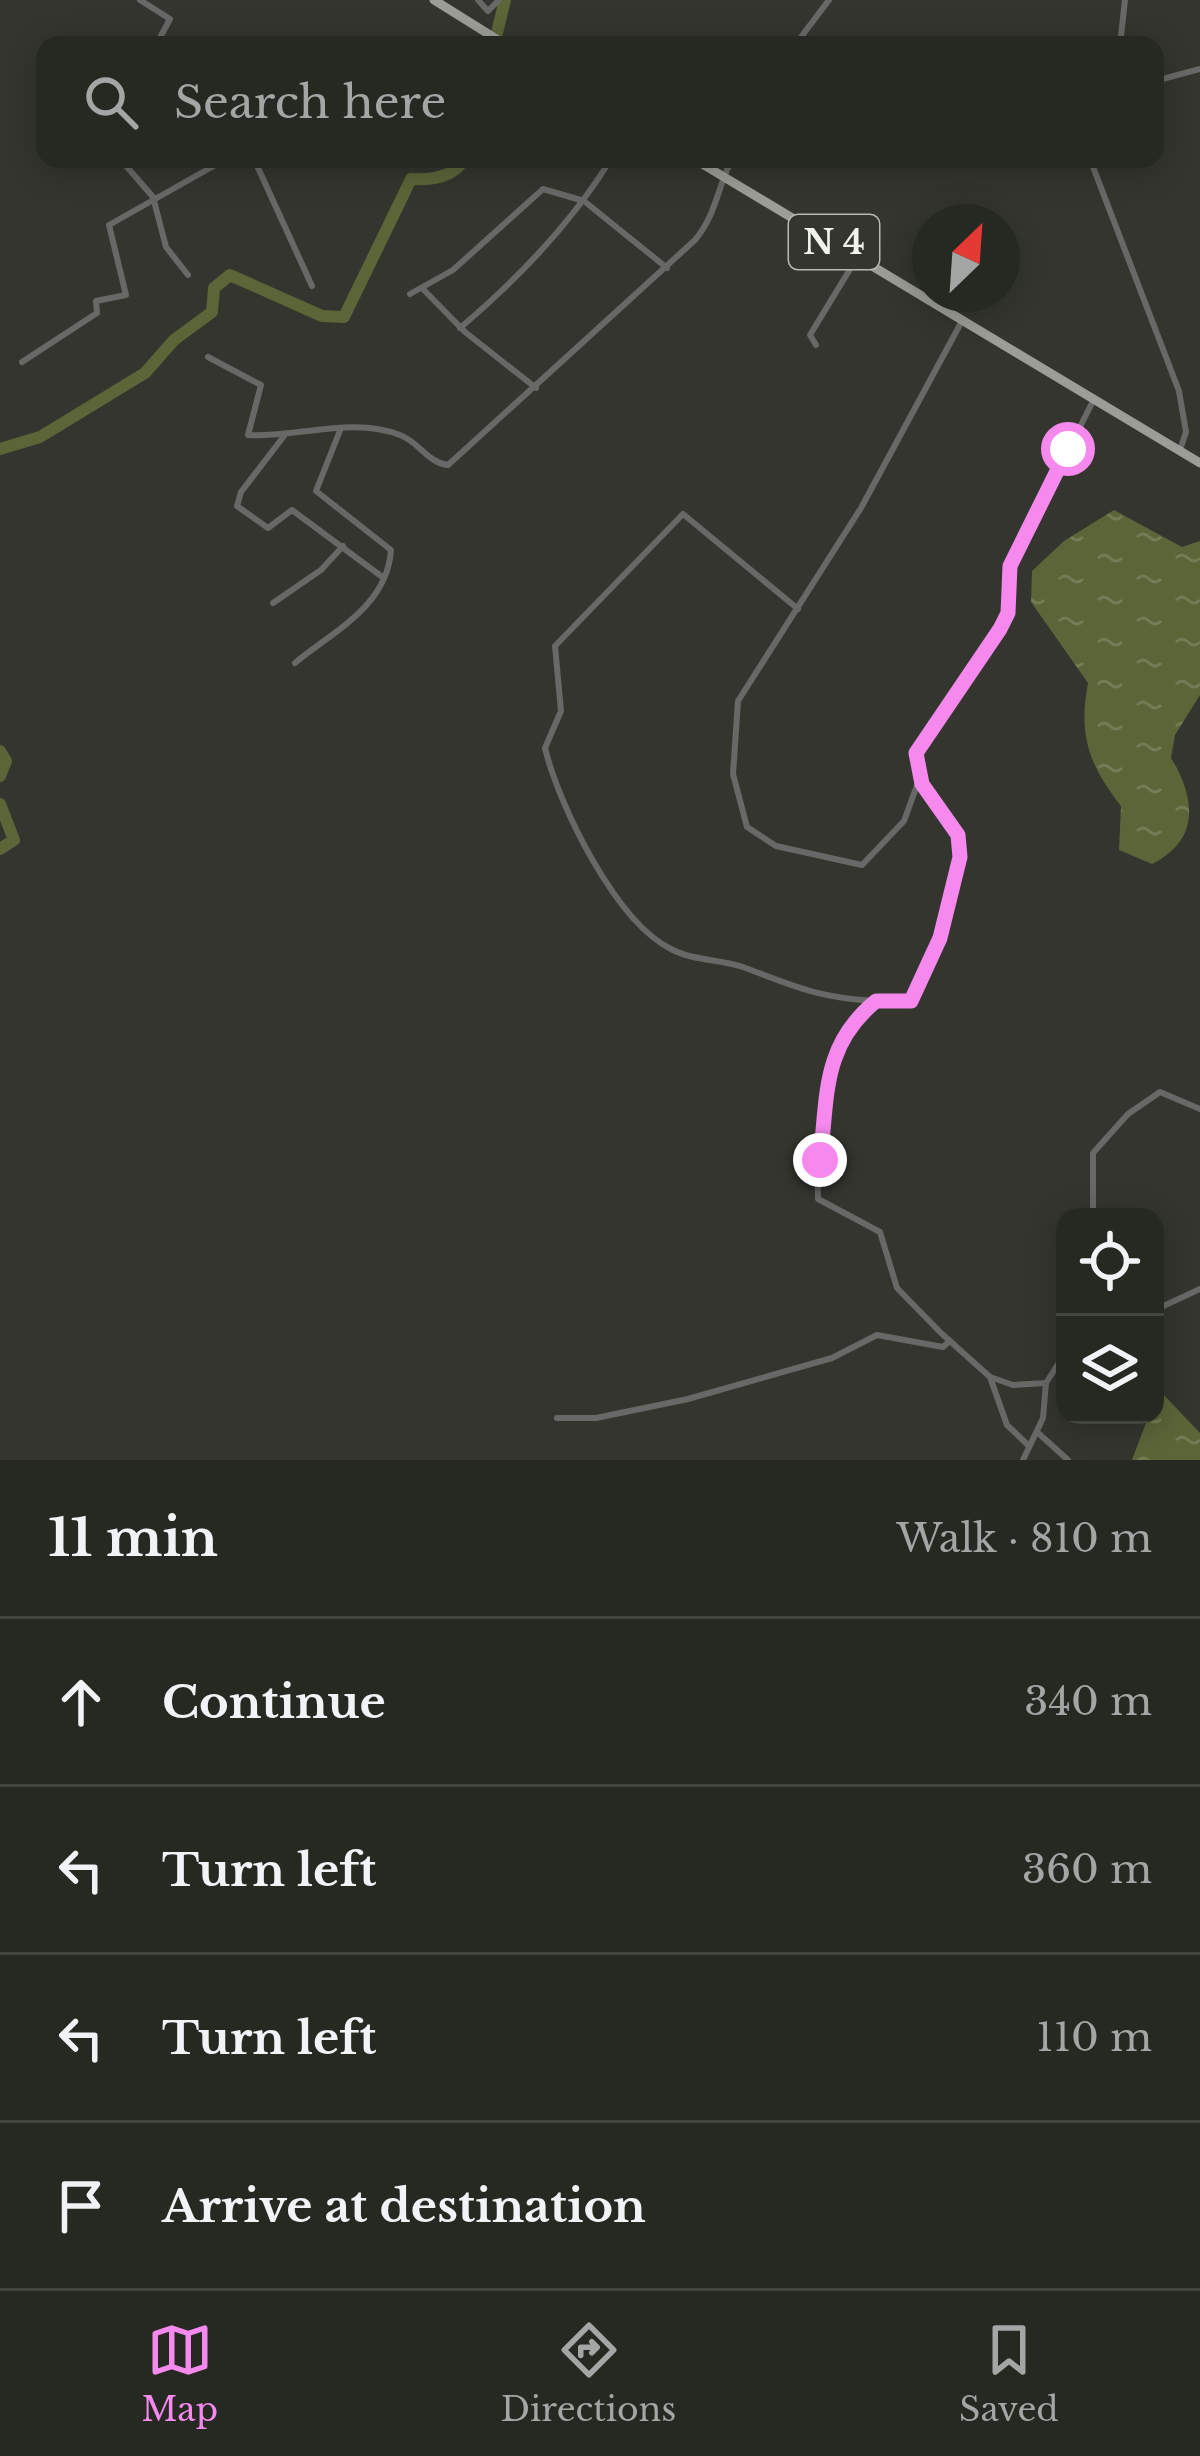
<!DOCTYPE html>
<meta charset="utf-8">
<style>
body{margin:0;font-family:"Libre Baskerville",serif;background:#2e302a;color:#f1f3f6}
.controls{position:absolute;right:36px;bottom:36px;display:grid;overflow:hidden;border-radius:24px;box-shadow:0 6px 30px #0003}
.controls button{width:108px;height:108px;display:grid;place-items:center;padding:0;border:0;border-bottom:3px solid #424440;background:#262822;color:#f1f3f6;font:60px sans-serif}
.compass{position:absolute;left:912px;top:204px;width:108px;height:108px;border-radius:50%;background:#262822;box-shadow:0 6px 30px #0003;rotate:25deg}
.stop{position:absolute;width:36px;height:36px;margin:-27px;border:9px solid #f589ee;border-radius:50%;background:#fff}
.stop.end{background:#f589ee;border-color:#fff;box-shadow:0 3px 12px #0008}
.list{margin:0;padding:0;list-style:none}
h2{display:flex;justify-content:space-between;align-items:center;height:156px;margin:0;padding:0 48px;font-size:51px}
h2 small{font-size:39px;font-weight:400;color:#a4a6a5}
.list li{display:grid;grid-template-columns:78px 1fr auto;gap:36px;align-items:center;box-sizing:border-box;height:168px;padding:0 48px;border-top:3px solid #424440}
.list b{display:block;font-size:45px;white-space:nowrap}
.list em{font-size:39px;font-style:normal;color:#a4a6a5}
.icon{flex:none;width:66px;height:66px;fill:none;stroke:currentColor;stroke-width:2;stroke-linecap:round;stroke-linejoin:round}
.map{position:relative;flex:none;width:1200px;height:1460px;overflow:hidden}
.search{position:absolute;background:#262822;box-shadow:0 6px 30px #0003;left:36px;right:36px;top:36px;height:132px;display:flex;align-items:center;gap:30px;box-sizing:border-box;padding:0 42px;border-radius:24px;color:#a4a6a5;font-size:45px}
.sheet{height:828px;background:#262822}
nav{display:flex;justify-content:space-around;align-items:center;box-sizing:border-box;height:168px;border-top:3px solid #424440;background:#262822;font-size:33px;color:#a4a6a5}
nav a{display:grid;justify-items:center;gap:6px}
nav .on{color:#f589ee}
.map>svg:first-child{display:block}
.water{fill:url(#water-ripples)}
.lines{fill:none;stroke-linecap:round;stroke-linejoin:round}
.river{stroke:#5b6538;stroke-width:12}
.minor{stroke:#686966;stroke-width:6}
.primary{stroke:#9b9d96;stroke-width:9}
.route{stroke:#f589ee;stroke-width:15}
.labels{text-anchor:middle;stroke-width:12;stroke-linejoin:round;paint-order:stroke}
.shield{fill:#33352e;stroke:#b7b9b4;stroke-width:3}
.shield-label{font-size:33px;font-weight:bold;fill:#f0f2ed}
</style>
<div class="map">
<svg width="1200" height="1460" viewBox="0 0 1200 1460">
<defs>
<pattern id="water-ripples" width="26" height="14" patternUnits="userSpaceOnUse" patternTransform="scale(3)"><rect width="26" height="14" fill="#5b6538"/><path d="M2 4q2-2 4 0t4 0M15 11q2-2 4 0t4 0" fill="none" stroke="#737c55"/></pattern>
</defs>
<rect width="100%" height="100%" fill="#33352e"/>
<g class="water">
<path d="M1114,510L1182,547L1200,541V695L1175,735L1171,758C1196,799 1200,840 1152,864L1119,850L1121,806C1089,765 1078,735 1088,683L1031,602L1032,571L1064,541Z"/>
<path d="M1159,1390L1200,1433V1460H1132L1149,1415H1155Z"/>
</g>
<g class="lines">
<g class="river">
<path d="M494,45L505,0"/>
<path d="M0,449L40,437L145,373L174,340L212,312L214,288L230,275L322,316L344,317L411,179C431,180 454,178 464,159"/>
<path d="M0,751L6,761L0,776"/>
<path d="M0,804L14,840L0,849"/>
</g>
<g class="minor">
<path d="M140,0L170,19L156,45"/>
<path d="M478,0L488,11L499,0"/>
<path d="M795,45L829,0"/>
<path d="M1120,45L1125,0"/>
<path d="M1155,81L1200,69"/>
<path d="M130,159L127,167L153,197L166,247L188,275"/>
<path d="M254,159L312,286"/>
<path d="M1090,159L1179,391L1186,432L1180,450"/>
<path d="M422,288L465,332L536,388"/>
<path d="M410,294L453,270L543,189L584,201L667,268"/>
<path d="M460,328C519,278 571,224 611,159"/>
<path d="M816,345L810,335L858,256"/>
<path d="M208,357L261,385L248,435C296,438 353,416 400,435C419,442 428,463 448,465L695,240C717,213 717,188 732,159"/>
<path d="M22,362L97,313L96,301L126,295L109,225L226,159"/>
<path d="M284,436L241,492L237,506L268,528L292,510L381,576"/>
<path d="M273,603L321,570L343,546"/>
<path d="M798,609L683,514L555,646L561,711L545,748C559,806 616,922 671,949C693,961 720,959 743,967C796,987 819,998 876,1001"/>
<path d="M295,663C333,631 387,607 391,550L316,491L341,428"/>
<path d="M920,777L904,821L862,865L776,846L747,827L733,774L738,701L861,508L962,321"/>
<path d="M1093,1217V1153L1128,1114L1160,1092L1200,1109"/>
<path d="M1155,1310L1200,1289"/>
<path d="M1065,1353L1046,1383L1013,1385L990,1377L941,1333L897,1288L880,1232L818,1199C817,1133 820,1045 876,1001H911L940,938L960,857L958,835L922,784L916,753L1000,629L1008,613L1010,566L1093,401"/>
<path d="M990,1377L1007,1425L1028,1445"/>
<path d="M557,1418H596L688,1399L832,1358L877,1335L943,1347L950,1341"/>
<path d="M1037,1432L1068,1460"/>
<path d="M1023,1460L1043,1418L1046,1383"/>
</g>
<g class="primary">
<path d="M434,0L506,45"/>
<path d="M694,159L1200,463"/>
</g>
</g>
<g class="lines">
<path class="route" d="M820,1160C828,1097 821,1046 876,1001H911L940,938L960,857L958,835L922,784L916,753L1000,629L1008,613L1010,566L1068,449"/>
</g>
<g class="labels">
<rect class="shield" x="789" y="215" width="90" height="54" rx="9"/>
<g class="shield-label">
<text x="834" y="254">N 4</text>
</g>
</g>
</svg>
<div class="controls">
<button><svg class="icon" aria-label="locate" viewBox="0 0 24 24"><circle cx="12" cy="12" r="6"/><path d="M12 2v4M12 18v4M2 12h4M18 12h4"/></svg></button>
<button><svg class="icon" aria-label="layers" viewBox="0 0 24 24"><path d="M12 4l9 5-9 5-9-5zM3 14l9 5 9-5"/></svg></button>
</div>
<svg class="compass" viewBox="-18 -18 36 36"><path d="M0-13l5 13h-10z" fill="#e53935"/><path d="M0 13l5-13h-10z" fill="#a4a6a5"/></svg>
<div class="stop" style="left:1068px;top:449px"></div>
<div class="stop end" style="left:820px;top:1160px"></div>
<div class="search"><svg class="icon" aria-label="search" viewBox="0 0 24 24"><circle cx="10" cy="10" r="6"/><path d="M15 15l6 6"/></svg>Search here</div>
</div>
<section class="sheet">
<h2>11 min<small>Walk · 810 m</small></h2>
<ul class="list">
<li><svg class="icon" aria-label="ahead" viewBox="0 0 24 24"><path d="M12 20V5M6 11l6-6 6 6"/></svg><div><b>Continue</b></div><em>340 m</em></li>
<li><svg class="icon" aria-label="left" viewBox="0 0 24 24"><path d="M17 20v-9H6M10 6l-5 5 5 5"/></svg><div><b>Turn left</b></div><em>360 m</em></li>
<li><svg class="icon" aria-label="left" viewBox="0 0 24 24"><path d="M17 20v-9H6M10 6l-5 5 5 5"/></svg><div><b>Turn left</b></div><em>110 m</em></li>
<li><svg class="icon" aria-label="arrive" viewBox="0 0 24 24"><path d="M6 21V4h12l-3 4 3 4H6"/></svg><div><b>Arrive at destination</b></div></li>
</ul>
</section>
<nav>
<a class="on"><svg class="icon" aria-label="map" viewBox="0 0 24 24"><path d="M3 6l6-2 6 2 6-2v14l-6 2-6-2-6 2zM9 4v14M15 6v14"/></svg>Map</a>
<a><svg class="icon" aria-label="directions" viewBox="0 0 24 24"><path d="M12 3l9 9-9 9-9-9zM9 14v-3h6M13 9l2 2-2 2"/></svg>Directions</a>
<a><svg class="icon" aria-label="saved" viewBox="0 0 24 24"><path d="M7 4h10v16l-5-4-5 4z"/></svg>Saved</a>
</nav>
